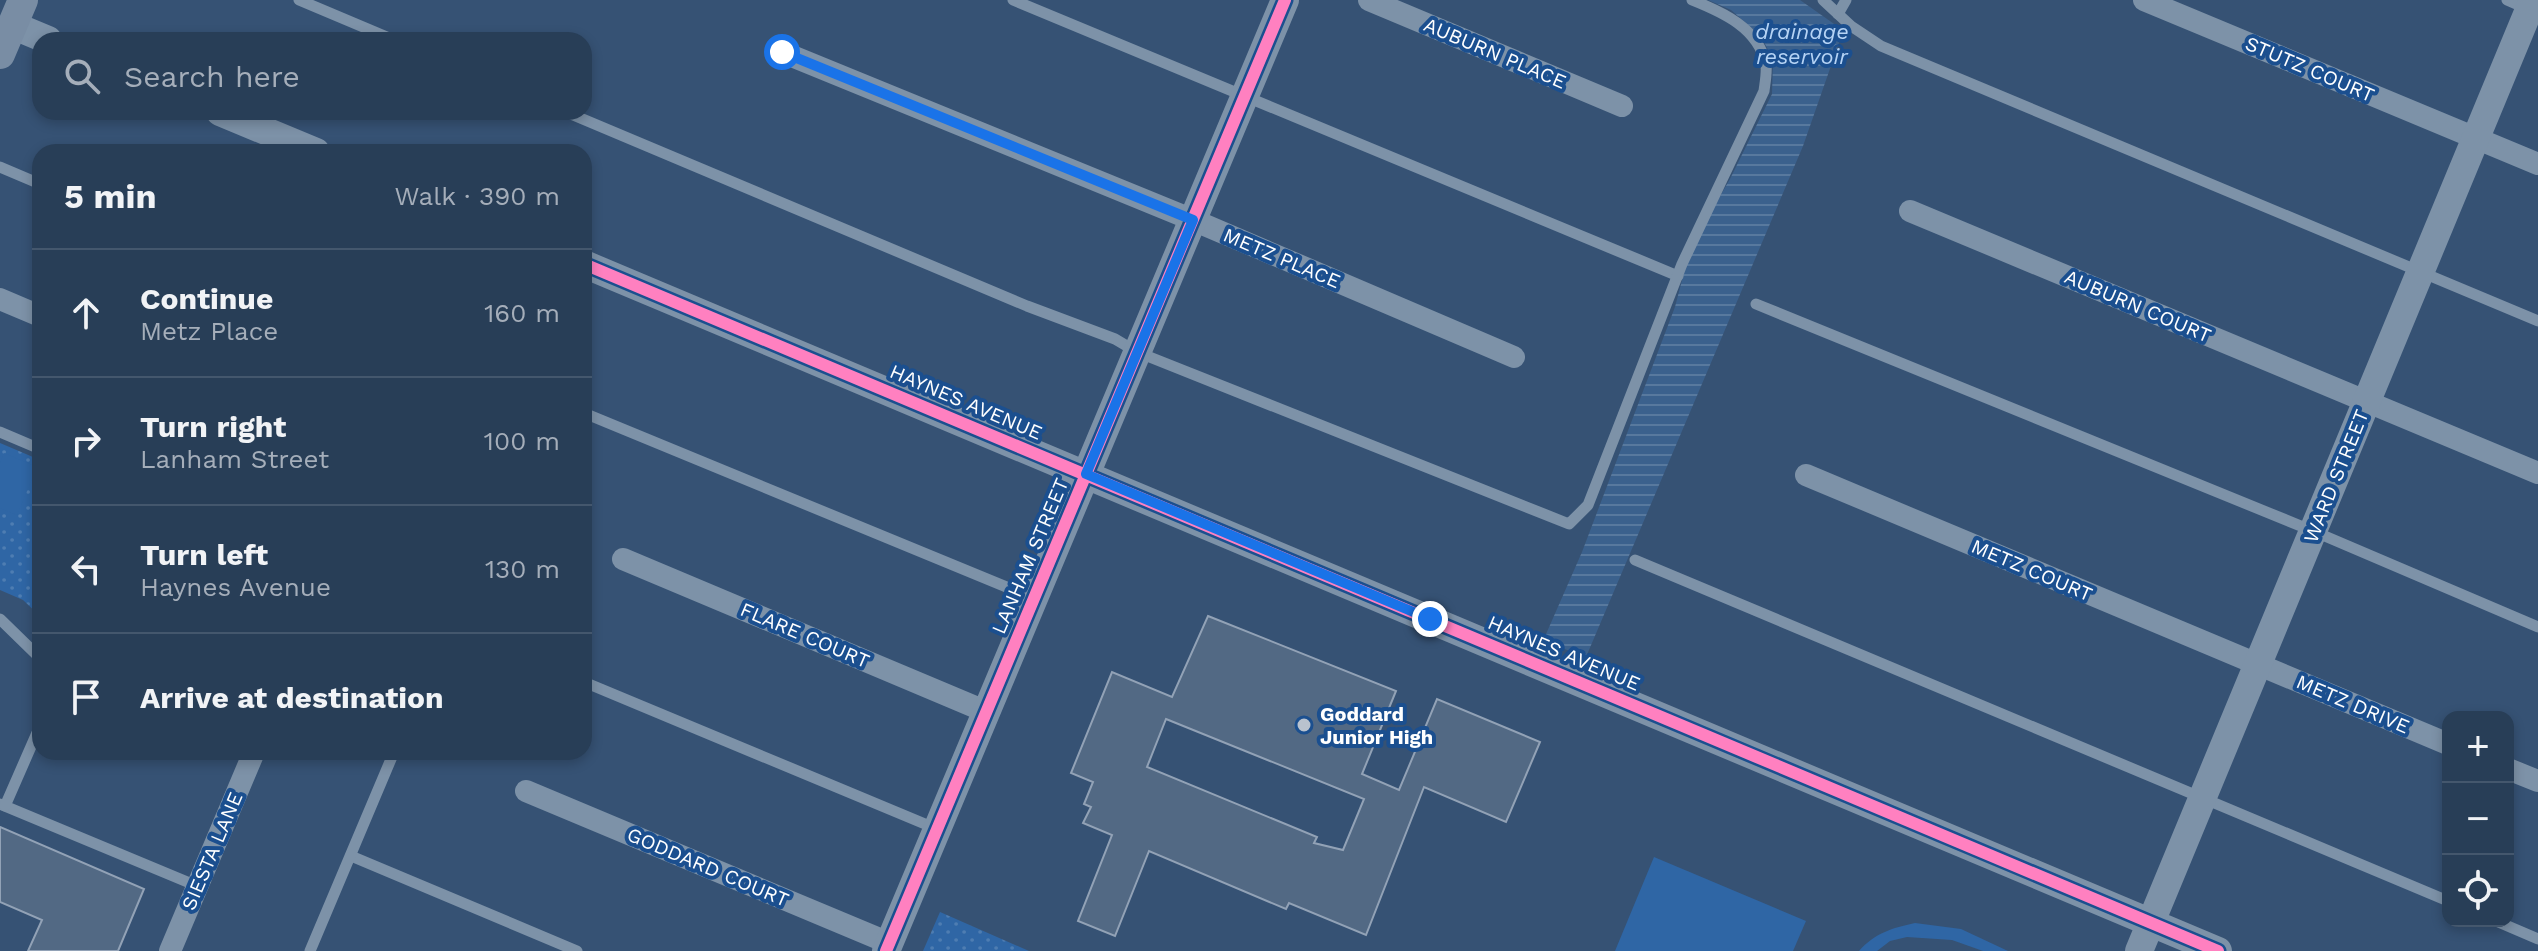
<!DOCTYPE html>
<meta charset="utf-8">
<style>
body{margin:0;font-family:"Work Sans",sans-serif;background:#30455d;color:#f1f3f6}
.controls{position:absolute;right:24px;bottom:24px;display:grid;overflow:hidden;border-radius:16px;box-shadow:0 4px 12px #0003}
.controls button{width:72px;height:72px;display:grid;place-items:center;padding:0;border:0;border-bottom:2px solid #44576d;background:#283e57;color:#f1f3f6;font:40px sans-serif}
.stop{position:absolute;width:24px;height:24px;margin:-18px;border:6px solid #1a73e8;border-radius:50%;background:#fff}
.stop.end{background:#1a73e8;border-color:#fff;box-shadow:0 2px 8px #0008}
.list{margin:0;padding:0;list-style:none}
h2{display:flex;justify-content:space-between;align-items:center;height:104px;margin:0;padding:0 32px;font-size:34px}
h2 small{font-size:26px;font-weight:400;color:#a5aeba}
.list li{display:grid;grid-template-columns:52px 1fr auto;gap:24px;align-items:center;box-sizing:border-box;height:128px;padding:0 32px;border-top:2px solid #44576d}
.list b{display:block;font-size:30px;white-space:nowrap}
.list p{margin:0;font-size:26px;white-space:nowrap;color:#a5aeba}
.list em{font-size:26px;font-style:normal;color:#a5aeba}
.icon{flex:none;width:44px;height:44px;fill:none;stroke:currentColor;stroke-width:2;stroke-linecap:round;stroke-linejoin:round}
.map{position:relative;flex:none;width:2538px;height:951px;overflow:hidden}
.search{position:absolute;background:#283e57;box-shadow:0 4px 12px #0003;left:32px;top:32px;width:560px;height:88px;display:flex;align-items:center;gap:20px;box-sizing:border-box;padding:0 28px;border-radius:24px;color:#a5aeba;font-size:30px}
.panel{position:absolute;background:#283e57;box-shadow:0 4px 12px #0003;left:32px;top:144px;width:560px;height:616px;border-radius:24px}
.map>svg:first-child{display:block}
.grass{fill:url(#grass-dots)}
.pitch{fill:#2f66a5}
.water{fill:url(#water-rules)}
.building{fill:#526984;stroke:#92a2b6;stroke-width:2;fill-rule:evenodd}
.lines{fill:none;stroke-linecap:round;stroke-linejoin:round}
.service{stroke:#7d92a8;stroke-width:11}
.minor{stroke:#7d92a8;stroke-width:22}
.tertiary{stroke:#7d92a8;stroke-width:28}
.secondary{stroke:#798da4;stroke-width:30}
.cycleway-casing{stroke:#1b4f8f;stroke-width:17}
.cycleway{stroke:#ff80c0;stroke-width:12}
.route{stroke:#1a73e8;stroke-width:10}
.poi-dot{fill:#b9c2ce;stroke:#1b4f8f;stroke-width:3}
.labels{text-anchor:middle;stroke-width:8;stroke-linejoin:round;paint-order:stroke}
.street-label{font-size:20px;fill:#fff;stroke:#1b4f8f}
.poi-label{font-size:20px;font-weight:bold;fill:#fff;stroke:#1b4f8f;text-anchor:start}
.water-label{font-size:22px;font-style:italic;fill:#b5d3f5;stroke:#1b4f8f}
</style>
<div class="map">
<svg width="2538" height="951" viewBox="0 0 2538 951">
<defs>
<pattern id="grass-dots" width="8" height="8" patternUnits="userSpaceOnUse" patternTransform="scale(2)"><rect width="8" height="8" fill="#2f66a5"/><path d="M2 2h.1M6 6h.1" fill="none" stroke="#4e7db2" stroke-width="1.8" stroke-linecap="round"/></pattern>
<pattern id="water-rules" width="6" height="5" patternUnits="userSpaceOnUse" patternTransform="scale(2)"><rect width="6" height="5" fill="#3b618d"/><path d="M0 2.5h6" fill="none" stroke="#58799e"/></pattern>
</defs>
<rect width="100%" height="100%" fill="#365274"/>
<g class="grass">
<path d="M0,443L40,460V616L23,600L0,590Z"/>
<path d="M940,912L1029,951H923Z"/>
</g>
<g class="pitch">
<path d="M4,453L37,467L17,515L0,508V463Z"/>
<path d="M1654,857L1806,921L1793,951H1615Z"/>
<path d="M1915,923L1961,929L2008,951H1983L1952,940L1907,937L1890,941L1877,951H1859C1875,933 1892,928 1915,923Z"/>
</g>
<path class="water" d="M1708,0H1800L1837,26L1841,37L1803,146L1586,657L1543,641L1582,552L1675,307L1691,246L1730,179L1772,94L1773,60L1761,36L1731,10Z"/>
<g class="building">
<path d="M1208,616L1396,691L1362,774L1399,790L1437,699L1540,742L1506,822L1424,787L1366,935L1289,903L1286,909L1149,851L1115,936L1078,921L1112,835L1083,823L1091,807L1084,804L1093,782L1071,773L1112,672L1172,697ZM1166,719L1364,799L1343,850L1314,843L1317,837L1147,767Z"/>
<path d="M0,827L144,889L118,951H28L42,920L0,902Z"/>
</g>
<g class="lines">
<g class="service">
<path d="M299,0L394,40"/>
<path d="M1013,0L1678,276"/>
<path d="M1823,0L1851,26L1881,46L2538,321"/>
<path d="M2507,0L2530,10"/>
<path d="M1838,14L1846,0"/>
<path d="M566,112L1027,306L1115,339L1137,352L1569,524L1588,505L1682,264L1764,91C1765,83 1767,73 1766,65C1759,28 1722,12 1692,0"/>
<path d="M0,167L40,184"/>
<path d="M1756,304L2313,531L2538,627"/>
<path d="M584,413L1033,598"/>
<path d="M0,432L40,449"/>
<path d="M1635,560L2448,901"/>
<path d="M0,619L40,658"/>
<path d="M584,682L937,829"/>
<path d="M0,804L197,886"/>
<path d="M5,806L40,726"/>
<path d="M351,856L577,951"/>
<path d="M2496,921L2538,939"/>
<path d="M310,951L394,752"/>
</g>
<g class="minor">
<path d="M1369,0L1622,106"/>
<path d="M2144,0L2538,164"/>
<path d="M782,52L1193,220L1514,357"/>
<path d="M1910,211L2538,473"/>
<path d="M0,299L40,316"/>
<path d="M1806,475L2448,744"/>
<path d="M623,559L987,712"/>
<path d="M2508,769L2538,781"/>
<path d="M526,791L889,943"/>
<path d="M170,951L254,752"/>
</g>
<g class="tertiary">
<path d="M12,25L48,40"/>
<path d="M220,112L316,152"/>
<path d="M584,264L2218,951"/>
<path d="M886,951L1285,0"/>
<path d="M2139,951L2533,0"/>
</g>
<path class="secondary" d="M0,54L23,0"/>
<g class="cycleway-casing">
<g id="cycleway">
<path d="M584,264L2218,951"/>
<path d="M886,951L1285,0"/>
</g>
</g>
<use href="#cycleway" class="cycleway"/>
</g>
<g class="lines">
<path class="route" d="M782,52L1193,220L1086,474L1430,619"/>
</g>
<circle class="poi-dot" cx="1304" cy="725" r="8"/>
<g class="labels">
<g class="street-label">
<text transform="translate(1495 53) rotate(23)" y="7">AUBURN PLACE</text>
<text transform="translate(2310 69) rotate(23)" y="7">STUTZ COURT</text>
<text transform="translate(1282 258) rotate(23)" y="7">METZ PLACE</text>
<text transform="translate(2138 306) rotate(23)" y="7">AUBURN COURT</text>
<text transform="translate(966 402) rotate(23)" y="7">HAYNES AVENUE</text>
<text transform="translate(2336 476) rotate(-68)" y="7">WARD STREET</text>
<text transform="translate(1030 556) rotate(-67)" y="7">LANHAM STREET</text>
<text transform="translate(2032 570) rotate(23)" y="7">METZ COURT</text>
<text transform="translate(805 635) rotate(23)" y="7">FLARE COURT</text>
<text transform="translate(1564 653) rotate(23)" y="7">HAYNES AVENUE</text>
<text transform="translate(2353 704) rotate(23)" y="7">METZ DRIVE</text>
<text transform="translate(212 851) rotate(-67)" y="7">SIESTA LANE</text>
<text transform="translate(708 867) rotate(23)" y="7">GODDARD COURT</text>
</g>
<g class="poi-label">
<text x="1320" y="721">Goddard<tspan x="1320" dy="23">Junior High</tspan></text>
</g>
<g class="water-label">
<text x="1802" y="39">drainage<tspan x="1802" dy="25">reservoir</tspan></text>
</g>
</g>
</svg>
<div class="controls">
<button>+</button>
<button>−</button>
<button><svg class="icon" aria-label="locate" viewBox="0 0 24 24"><circle cx="12" cy="12" r="6"/><path d="M12 2v4M12 18v4M2 12h4M18 12h4"/></svg></button>
</div>
<div class="stop" style="left:782px;top:52px"></div>
<div class="stop end" style="left:1430px;top:619px"></div>
<div class="search"><svg class="icon" aria-label="search" viewBox="0 0 24 24"><circle cx="10" cy="10" r="6"/><path d="M15 15l6 6"/></svg>Search here</div>
<section class="panel">
<h2>5 min<small>Walk · 390 m</small></h2>
<ul class="list">
<li><svg class="icon" aria-label="ahead" viewBox="0 0 24 24"><path d="M12 20V5M6 11l6-6 6 6"/></svg><div><b>Continue</b><p>Metz Place</p></div><em>160 m</em></li>
<li><svg class="icon" aria-label="right" viewBox="0 0 24 24"><path d="M7 20v-9h11M14 6l5 5-5 5"/></svg><div><b>Turn right</b><p>Lanham Street</p></div><em>100 m</em></li>
<li><svg class="icon" aria-label="left" viewBox="0 0 24 24"><path d="M17 20v-9H6M10 6l-5 5 5 5"/></svg><div><b>Turn left</b><p>Haynes Avenue</p></div><em>130 m</em></li>
<li><svg class="icon" aria-label="arrive" viewBox="0 0 24 24"><path d="M6 21V4h12l-3 4 3 4H6"/></svg><div><b>Arrive at destination</b></div></li>
</ul>
</section>
</div>
